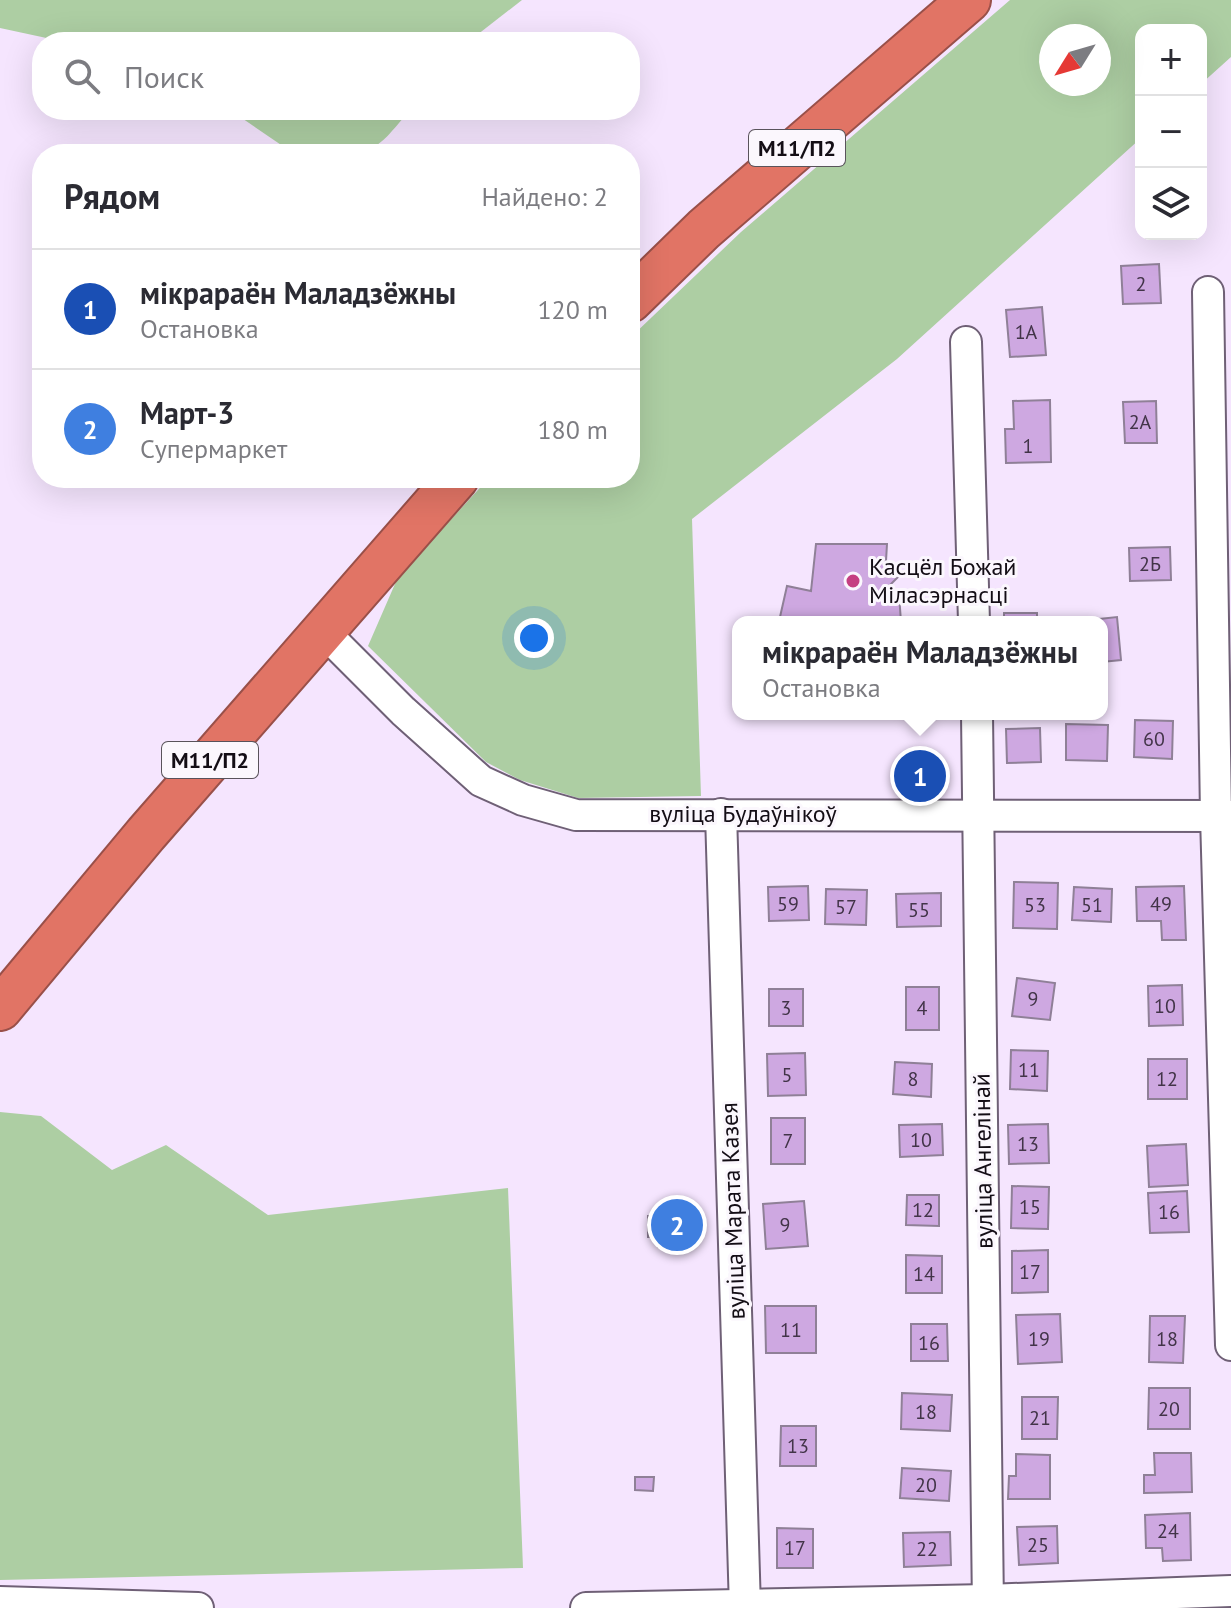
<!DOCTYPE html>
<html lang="ru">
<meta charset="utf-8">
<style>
body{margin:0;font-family:"PT Sans",sans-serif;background:#f2f2f3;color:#2b2b33}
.controls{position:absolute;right:24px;top:24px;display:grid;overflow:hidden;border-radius:16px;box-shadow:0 8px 32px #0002}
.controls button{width:72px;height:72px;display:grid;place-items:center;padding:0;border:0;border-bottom:2px solid #e1e1e2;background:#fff;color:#2b2b33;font:40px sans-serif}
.compass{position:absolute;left:1039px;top:24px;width:72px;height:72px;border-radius:50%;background:#fff;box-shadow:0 8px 32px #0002;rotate:233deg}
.you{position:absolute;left:534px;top:638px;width:28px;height:28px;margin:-20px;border:6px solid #fff;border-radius:50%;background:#1a73e8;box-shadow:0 0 0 12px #1a73e833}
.badge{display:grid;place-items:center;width:52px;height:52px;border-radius:50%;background:#db2777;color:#fff;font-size:26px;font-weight:700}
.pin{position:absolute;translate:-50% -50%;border:4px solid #fff;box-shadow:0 2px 8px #0006}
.popup{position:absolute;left:732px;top:616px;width:376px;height:104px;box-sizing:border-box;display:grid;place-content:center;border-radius:16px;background:#fff;filter:drop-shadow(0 2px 6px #0005);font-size:26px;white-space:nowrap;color:#7c7c81}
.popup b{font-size:30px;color:#2b2b33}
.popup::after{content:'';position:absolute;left:50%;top:100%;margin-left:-16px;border:16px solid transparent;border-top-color:#fff}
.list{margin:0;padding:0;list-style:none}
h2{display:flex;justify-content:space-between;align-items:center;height:104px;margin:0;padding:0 32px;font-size:34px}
h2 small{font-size:26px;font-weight:400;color:#7c7c81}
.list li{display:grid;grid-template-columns:52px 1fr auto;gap:24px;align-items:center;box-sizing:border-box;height:120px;padding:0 32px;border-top:2px solid #e1e1e2}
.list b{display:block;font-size:30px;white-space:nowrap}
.list p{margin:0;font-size:26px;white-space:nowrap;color:#7c7c81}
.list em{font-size:26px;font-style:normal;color:#7c7c81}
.icon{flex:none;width:44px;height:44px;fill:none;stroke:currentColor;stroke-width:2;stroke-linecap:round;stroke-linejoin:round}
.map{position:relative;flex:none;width:1231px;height:1608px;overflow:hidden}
.search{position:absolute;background:#fff;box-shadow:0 8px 32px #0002;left:32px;top:32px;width:608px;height:88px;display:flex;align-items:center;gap:20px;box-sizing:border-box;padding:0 28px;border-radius:32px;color:#7c7c81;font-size:30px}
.panel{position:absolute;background:#fff;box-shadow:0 8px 32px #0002;left:32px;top:144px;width:608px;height:344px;border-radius:32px}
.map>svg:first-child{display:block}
.green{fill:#adcea3;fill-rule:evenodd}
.building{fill:#cea8e1;stroke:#8f8097;stroke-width:2}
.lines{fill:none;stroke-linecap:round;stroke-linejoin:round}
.minor-casing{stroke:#6f6076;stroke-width:34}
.highway-casing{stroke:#995049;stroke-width:46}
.minor{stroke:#fff;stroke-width:30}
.highway{stroke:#e17465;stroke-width:42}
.poi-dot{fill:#c53f81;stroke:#fbf7fd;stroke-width:3}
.labels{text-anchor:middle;stroke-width:6;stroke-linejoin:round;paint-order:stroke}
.number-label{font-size:20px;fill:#423448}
.shield{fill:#fbf7fd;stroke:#59535b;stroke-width:2}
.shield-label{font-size:22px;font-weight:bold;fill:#130d15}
.poi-label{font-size:24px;fill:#130d15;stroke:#fbf7fd;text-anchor:start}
.street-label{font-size:24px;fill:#130d15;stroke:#fbf7fd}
</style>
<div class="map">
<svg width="1231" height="1608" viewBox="0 0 1231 1608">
<rect width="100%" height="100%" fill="#f5e5fe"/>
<g class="green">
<path d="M0,0H522L468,42H65L0,28Z"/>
<path d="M1010,0H1231V57L1201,84V30H1141V138L897,359L692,519L701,796L578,798L520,780L486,762L368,646L398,577L489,478H630V338L741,232ZM1051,36H1099V84H1051Z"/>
<path d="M230,110H410C379,146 378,154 329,154C315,154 303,155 290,151Z"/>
<path d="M0,1112L41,1116L112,1170L166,1145L268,1215L508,1188L523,1568L0,1580Z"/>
</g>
<g class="building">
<path d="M1159,264L1161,303L1123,304L1121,266Z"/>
<path d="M1042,307L1046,355L1010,357L1006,310Z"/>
<path d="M1050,400L1051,462L1006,463L1005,429H1014L1013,401Z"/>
<path d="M1156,401L1157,443H1125L1123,402Z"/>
<path d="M816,544H887L886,561L900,575L886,589L885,595L899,594L901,622H805L780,617L787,586L811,591Z"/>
<path d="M1170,547L1171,580L1130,581L1129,548Z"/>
<rect x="1004" y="613" width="33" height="9"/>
<path d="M1117,617L1121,660L1102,662V622H1090V620Z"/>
<path d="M1135,720L1173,721L1172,759L1134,757Z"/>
<path d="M1066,724L1108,725L1107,761L1066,760Z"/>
<path d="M1040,728L1041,762L1007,763L1006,729Z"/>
<path d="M1014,882L1058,883L1057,929L1013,928Z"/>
<path d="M808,886L809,920L769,921L768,887Z"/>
<path d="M1184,886L1186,940H1162L1161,921H1137L1136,887Z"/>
<path d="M1074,887L1112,889L1111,922L1072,920Z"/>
<path d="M826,889L867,890L866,925L825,924Z"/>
<path d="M941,893V926L897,927L896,894Z"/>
<path d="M1017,978L1055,983L1050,1020L1012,1016Z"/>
<path d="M1182,985L1183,1025L1149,1026L1148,986Z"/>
<rect x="906" y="987" width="33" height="43"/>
<rect x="769" y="989" width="34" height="37"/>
<path d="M1011,1050L1048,1051L1047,1091L1010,1089Z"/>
<path d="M805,1053L806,1095L768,1096L767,1054Z"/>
<rect x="1148" y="1059" width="39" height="40"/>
<path d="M895,1062L932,1064L931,1097L893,1094Z"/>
<rect x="771" y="1118" width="34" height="46"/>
<path d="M942,1124L943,1155L900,1157L899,1125Z"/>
<path d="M1048,1124L1049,1163L1009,1164L1008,1125Z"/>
<path d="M1186,1144L1188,1185L1149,1187L1147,1146Z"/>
<path d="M1012,1186L1049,1187L1048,1229L1011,1228Z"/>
<path d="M1187,1191L1189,1232L1150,1233L1148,1193Z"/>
<path d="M907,1195H939V1226L906,1225Z"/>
<path d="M804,1201L808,1246L766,1249L763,1204Z"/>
<path d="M648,1216L684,1217L683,1247H658V1237H648Z"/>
<path d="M1048,1250V1292L1012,1293V1251Z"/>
<path d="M906,1255L942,1256V1293H906Z"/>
<path d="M765,1306H816V1353H766Z"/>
<path d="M1060,1314L1062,1362L1018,1364L1016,1315Z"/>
<path d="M1150,1316H1185L1183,1363L1149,1362Z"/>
<path d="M911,1324H947L948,1361H911Z"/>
<path d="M1149,1388H1190V1429H1148Z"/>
<path d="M902,1393L952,1395L950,1431L901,1429Z"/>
<path d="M1022,1397H1058L1057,1439H1022Z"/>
<path d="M781,1426H816V1466H780Z"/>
<path d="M1154,1453H1191L1192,1492L1144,1493V1475H1155Z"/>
<path d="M1016,1454L1050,1455V1499H1008L1009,1476H1016Z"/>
<path d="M902,1468L951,1471L949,1501L900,1498Z"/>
<path d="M635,1477H654L653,1491L635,1490Z"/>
<path d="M1190,1513L1191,1560L1163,1561L1162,1548H1146L1145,1515Z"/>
<path d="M1057,1526L1058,1563L1019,1565L1017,1527Z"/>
<path d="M777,1528L813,1529V1568H777Z"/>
<path d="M950,1532L951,1565L904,1567L903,1533Z"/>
</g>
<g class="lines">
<g class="minor-casing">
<g id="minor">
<path d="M1208,292L1216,816L1231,1345"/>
<path d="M966,342L974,622"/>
<path d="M322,630L403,711L481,781L523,800L576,815L1231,816"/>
<path d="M977,714L988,1608"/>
<path d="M721,814L745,1608"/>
<path d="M0,1602L198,1608"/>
<path d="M586,1608L987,1600L1231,1591"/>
</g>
</g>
<g class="highway-casing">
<g id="highway">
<path d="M630,301L704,229L969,0"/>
<path d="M0,1009L146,834L457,478"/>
</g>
</g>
<use href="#minor" class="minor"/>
<use href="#highway" class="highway"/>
</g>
<circle class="poi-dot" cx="853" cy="581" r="8"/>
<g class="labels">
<g class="number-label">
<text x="1141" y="291">2</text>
<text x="1026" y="339">1А</text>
<text x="1140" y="429">2А</text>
<text x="1028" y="453">1</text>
<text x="1150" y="571">2Б</text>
<text x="1154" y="746">60</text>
<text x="788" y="911">59</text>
<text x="1161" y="911">49</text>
<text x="1035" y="912">53</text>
<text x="1092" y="912">51</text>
<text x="846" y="914">57</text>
<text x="919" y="917">55</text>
<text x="1033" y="1006">9</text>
<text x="1165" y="1013">10</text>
<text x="786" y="1015">3</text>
<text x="922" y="1015">4</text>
<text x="1029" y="1077">11</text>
<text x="787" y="1082">5</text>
<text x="913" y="1086">8</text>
<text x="1167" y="1086">12</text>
<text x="921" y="1147">10</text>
<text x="788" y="1148">7</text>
<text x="1028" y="1151">13</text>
<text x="1030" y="1214">15</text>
<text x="923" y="1217">12</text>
<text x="1169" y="1219">16</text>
<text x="785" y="1232">9</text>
<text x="1030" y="1279">17</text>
<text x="924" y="1281">14</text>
<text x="791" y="1337">11</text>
<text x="1039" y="1346">19</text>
<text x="1167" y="1346">18</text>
<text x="929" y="1350">16</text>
<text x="1169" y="1416">20</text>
<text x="926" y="1419">18</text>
<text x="1040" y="1425">21</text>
<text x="798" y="1453">13</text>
<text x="926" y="1492">20</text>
<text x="1168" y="1538">24</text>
<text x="1038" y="1552">25</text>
<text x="795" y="1555">17</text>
<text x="927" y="1556">22</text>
</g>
<g class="shield">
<rect x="749" y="130" width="96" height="36" rx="6"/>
<rect x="162" y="742" width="96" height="36" rx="6"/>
</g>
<g class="shield-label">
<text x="797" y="156">М11/П2</text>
<text x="210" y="768">М11/П2</text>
</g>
<g class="poi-label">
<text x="869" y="575">Касцёл Божай<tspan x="869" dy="28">Міласэрнасці</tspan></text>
</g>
<g class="street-label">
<text x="743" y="822">вуліца Будаўнікоў</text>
<text transform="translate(983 1161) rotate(-91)" y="8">вуліца Ангелінай</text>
<text transform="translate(733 1211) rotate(-92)" y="8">вуліца Марата Казея</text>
</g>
</g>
</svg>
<div class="controls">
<button>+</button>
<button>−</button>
<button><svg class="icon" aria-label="layers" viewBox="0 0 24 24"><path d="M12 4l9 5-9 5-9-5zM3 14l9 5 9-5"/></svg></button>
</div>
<svg class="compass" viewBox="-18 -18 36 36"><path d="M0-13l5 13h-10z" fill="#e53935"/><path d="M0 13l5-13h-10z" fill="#7c7c81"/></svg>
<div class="you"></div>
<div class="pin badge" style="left:920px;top:776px;background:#1a4fb4">1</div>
<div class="popup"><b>мікрараён Маладзёжны</b>Остановка</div>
<div class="pin badge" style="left:677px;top:1225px;background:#3f7fe0">2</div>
<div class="search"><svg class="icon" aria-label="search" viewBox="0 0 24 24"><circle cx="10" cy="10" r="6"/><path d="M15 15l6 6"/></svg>Поиск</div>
<section class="panel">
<h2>Рядом<small>Найдено: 2</small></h2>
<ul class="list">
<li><span class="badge" style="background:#1a4fb4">1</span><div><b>мікрараён Маладзёжны</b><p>Остановка</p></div><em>120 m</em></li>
<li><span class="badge" style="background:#3f7fe0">2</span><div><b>Март-3</b><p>Супермаркет</p></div><em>180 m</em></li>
</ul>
</section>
</div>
